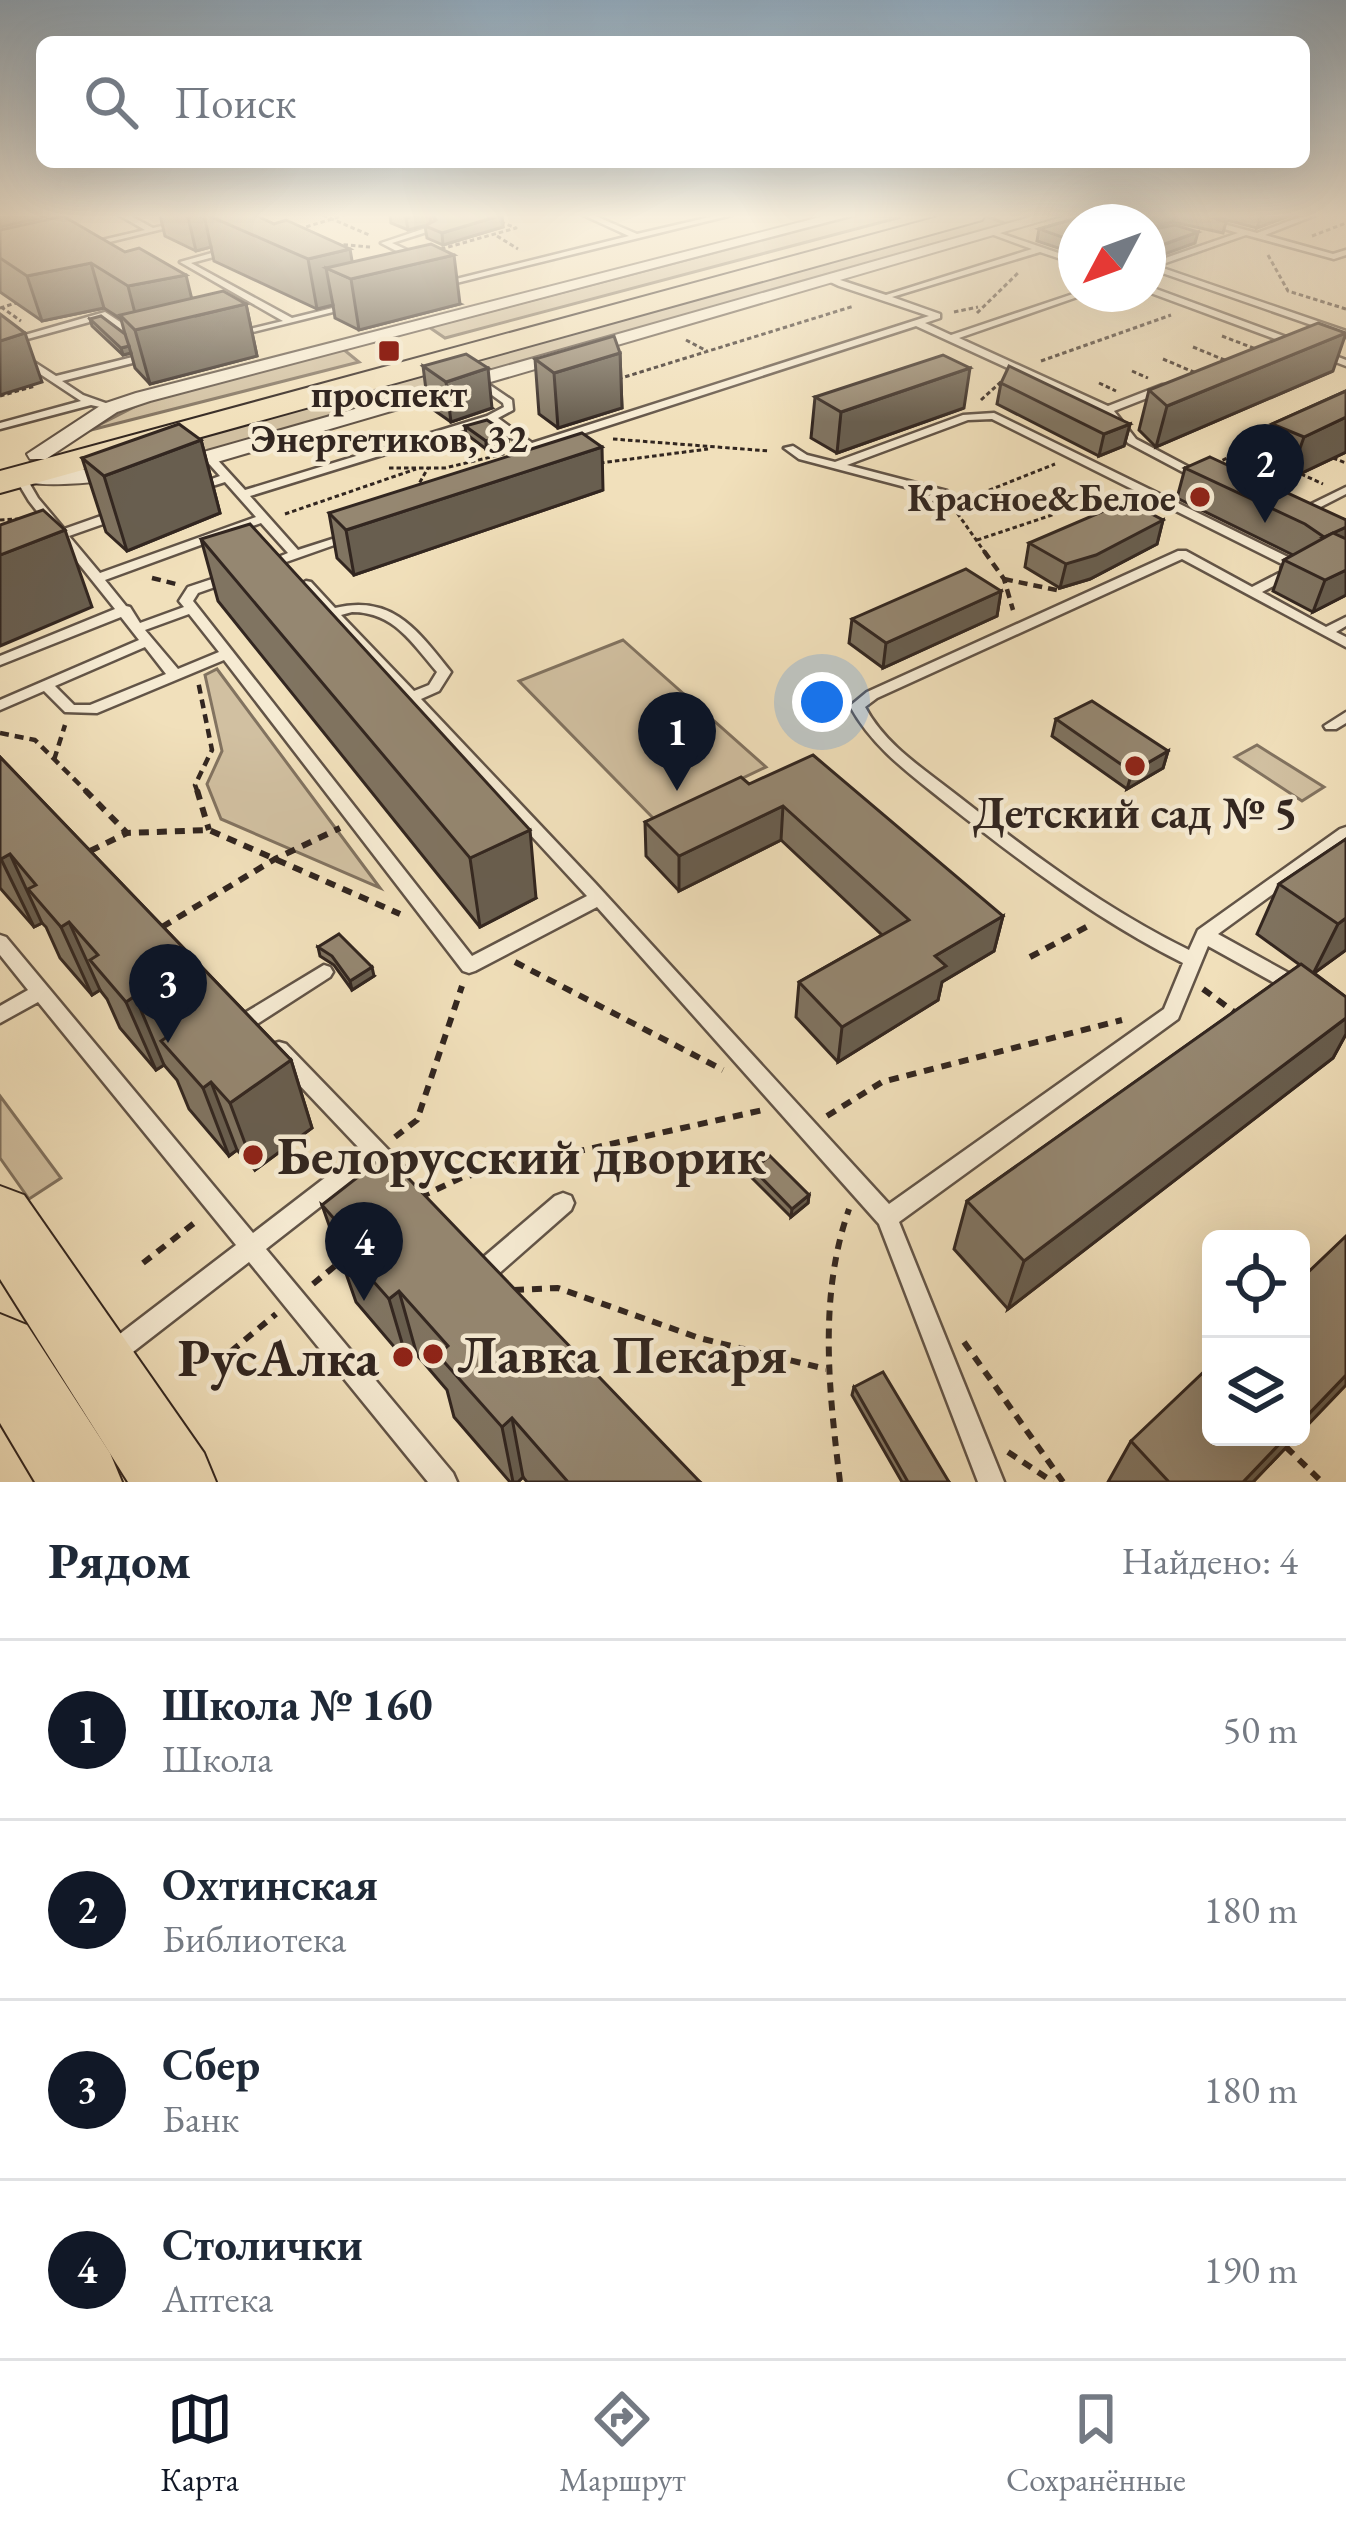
<!DOCTYPE html>
<html lang="ru">
<meta charset="utf-8">
<style>
body{margin:0;font-family:"EB Garamond",serif;background:#f2f2f3;color:#1f2937}
.controls{position:absolute;right:36px;bottom:36px;display:grid;overflow:hidden;border-radius:18px;box-shadow:0 12px 48px #0002}
.controls button{width:108px;height:108px;display:grid;place-items:center;padding:0;border:0;border-bottom:3px solid #e0e1e3;background:#fff;color:#1f2937;font:60px sans-serif}
.compass{position:absolute;left:1058px;top:204px;width:108px;height:108px;border-radius:50%;background:#fff;box-shadow:0 12px 48px #0002;rotate:229deg}
.you{position:absolute;left:822px;top:702px;width:42px;height:42px;margin:-30px;border:9px solid #fff;border-radius:50%;background:#1a73e8;box-shadow:0 0 0 18px #1a73e833}
.badge{display:grid;place-items:center;width:78px;height:78px;border-radius:50%;background:#111827;color:#fff;font-size:39px;font-weight:700}
.pin{position:absolute;translate:-50% -99px;filter:drop-shadow(0 3px 6px #0008)}
.pin::after{content:'';position:absolute;top:63px;width:42px;height:36px;background:inherit;clip-path:polygon(0 0,100% 0,50% 100%)}
.list{margin:0;padding:0;list-style:none}
h2{display:flex;justify-content:space-between;align-items:center;height:156px;margin:0;padding:0 48px;font-size:51px}
h2 small{font-size:39px;font-weight:400;color:#747a83}
.list li{display:grid;grid-template-columns:78px 1fr auto;gap:36px;align-items:center;box-sizing:border-box;height:180px;padding:0 48px;border-top:3px solid #e0e1e3}
.list b{display:block;font-size:45px;white-space:nowrap}
.list p{margin:0;font-size:39px;white-space:nowrap;color:#747a83}
.list em{font-size:39px;font-style:normal;color:#747a83}
.icon{flex:none;width:66px;height:66px;fill:none;stroke:currentColor;stroke-width:2;stroke-linecap:round;stroke-linejoin:round}
.map{position:relative;flex:none;width:1346px;height:1482px;overflow:hidden}
.search{position:absolute;background:#fff;box-shadow:0 12px 48px #0002;left:36px;right:36px;top:36px;height:132px;display:flex;align-items:center;gap:30px;box-sizing:border-box;padding:0 42px;border-radius:18px;color:#747a83;font-size:45px}
.sheet{height:876px;background:#fff}
nav{display:flex;justify-content:space-around;align-items:center;box-sizing:border-box;height:168px;border-top:3px solid #e0e1e3;background:#fff;font-size:33px;color:#747a83}
nav a{display:grid;justify-items:center;gap:6px}
nav .on{color:#111827}
.map>svg:first-child{display:block}
.green{fill:#d1c0a1;stroke:#827360;stroke-width:3}
.lines{fill:none;stroke-linecap:round;stroke-linejoin:round}
.service-casing{stroke:#625447;stroke-width:5}
.minor-casing{stroke:#625447;stroke-width:4}
.primary-casing{stroke:#322620;stroke-width:4}
.path-far2{stroke:#322620;stroke-width:3;stroke-dasharray:4.5 3;stroke-linecap:butt}
.path-far1{stroke:#322620;stroke-width:4.5;stroke-dasharray:9 6;stroke-linecap:butt}
.path{stroke:#322620;stroke-width:6;stroke-dasharray:10 8;stroke-linecap:butt}
.service{fill:#f6ebd3;fill-rule:evenodd}
.minor{fill:#f6ebd3;fill-rule:evenodd}
.primary{fill:#f1e0bb;fill-rule:evenodd}
.wall{fill:#807461;stroke:#322620;stroke-width:3}
.shaded-wall{fill:#685e4f;stroke:#322620;stroke-width:3}
.building{fill:#958771;stroke:#322620;stroke-width:3}
.poi-dot{fill:#8f2418;stroke:#f6ebd3;stroke-width:4.5}
.labels{text-anchor:middle;stroke-width:9;stroke-linejoin:round;paint-order:stroke}
.far-poi-label{font-size:39px;font-weight:bold;fill:#322620;stroke:#f6ebd3}
.poi-label{font-size:45px;font-weight:bold;fill:#322620;stroke:#f6ebd3}
.near-poi-label{font-size:54px;font-weight:bold;fill:#322620;stroke:#f6ebd3;text-anchor:start}
</style>
<div class="map">
<svg width="1346" height="1482" viewBox="0 0 1346 1482">
<rect width="100%" height="100%" fill="#f1e0bb"/>
<filter id="stains"><feTurbulence type="fractalNoise" baseFrequency=".00167" numOctaves="4"/><feColorMatrix values="0 0 0 0 .2 0 0 0 0 .09 0 0 0 0 .02 0 0 0 .5 -.17"/></filter>
<radialGradient id="worn" r=".72"><stop offset=".6" stop-color="#630" stop-opacity="0"/><stop offset="1" stop-color="#630" stop-opacity=".3"/></radialGradient>
<g class="green">
<path d="M859,215L901,217L445,338L429,327Z"/>
<path d="M986,216L1007,224L487,372L471,361Z"/>
<path d="M343,349L359,362L87,431L146,401Z"/>
<path d="M459,364L475,375L202,454L81,470Z"/>
<path d="M623,640L766,767L655,820L519,681Z"/>
<path d="M217,669L380,888L221,819L207,784L222,751L205,675Z"/>
<path d="M1257,745L1324,787L1302,801L1235,757Z"/>
<path d="M0,1096L61,1178L29,1199L0,1158Z"/>
</g>
<g class="lines">
<g class="service-casing">
<g id="service">
<path d="M119,215H129L153,228L179,222L183,224L89,247V243L145,230Z"/>
<path d="M583,215H593L637,234L719,215H732L440,287L436,284L629,236Z"/>
<path d="M1178,215H1190L1257,233L1305,215H1316L1265,235L1333,254L1346,250V255L1334,259L1246,235L1157,266L1346,331V337L1148,268V264L1238,233Z"/>
<path d="M426,228L433,230L392,243L418,255V259H412L381,243Z"/>
<path d="M991,230L1076,259V264L1040,252L892,297L940,314V318L925,323L951,335L1076,293L1086,294L959,338L1108,406L1162,385H1170V389L1114,411L1136,439L1204,475V479H1196L1128,443L1104,412L916,326L539,448L551,457V461H543L489,422L250,496L298,550L351,533L357,537L269,568L265,569L259,565L288,553L261,523L105,580L126,606L130,607L140,623L184,607L179,601L188,587L227,574H235V580L198,593L193,601L472,956L587,896L300,585L306,581L311,582L335,608C393,594 418,631 451,672L439,691L421,699L595,883L889,1204L1164,1009L1183,963C1097,920 1022,863 946,803C910,774 873,748 850,706L867,692L1178,551H1186L1252,587L1281,572L1282,564L992,419L968,420L847,465L947,491L949,493L928,503L922,500L932,494L799,459L784,448L793,446L807,455L835,462L963,415L994,413L1292,559L1294,562L1291,577L1262,592L1326,627L1346,617V626L1336,632L1346,637V647L1182,559L877,698L865,707C886,746 924,769 958,796C1031,853 1105,909 1189,950L1198,930L1340,829L1346,827V841L1218,934L1303,981L1305,986L1303,991L1296,993L1289,991L1208,946L1178,1019L899,1222L1004,1482H978L879,1224L597,907L475,971L469,973L463,971L224,660L97,713L65,712L44,691L0,710V700L139,640L121,617L0,665V656L115,609L59,539L50,540L48,537L54,533L29,501L14,476L16,474H24L38,498L64,529L118,510H126V516L69,536L100,573L256,517L225,482L200,490H192V486L220,476L203,457L205,455H213L245,490L487,416L504,407L503,403L474,382V378L478,377L512,400L513,410L498,418L532,443L929,316L839,286L824,279L831,277L886,295L1032,249L991,234ZM352,612C394,612 412,643 437,672L429,685L414,691L341,615ZM189,614L219,652L178,669L145,630ZM145,647L166,674L90,705H74L55,686Z"/>
<path d="M233,247H236V251L191,263L292,318L353,303L357,306L233,337V333L283,321L180,262Z"/>
<path d="M1148,286L1300,342L1302,344L1294,346L1148,292Z"/>
<path d="M105,312L140,335V339H134L104,318L9,344L4,341Z"/>
<path d="M1320,350L1346,360V366L1317,355V351Z"/>
<path d="M149,353L152,354V358L62,381L83,395L114,406V410L91,405L0,429V423L81,401L22,362V358H28L56,376Z"/>
<path d="M1346,487V494L1305,515H1297L1295,512Z"/>
<path d="M1346,712V723L1336,729H1326L1324,726Z"/>
<path d="M0,935L6,937L253,1233L361,1150L272,1056L269,1050L272,1044L279,1042L286,1044L403,1165L407,1172L403,1179L396,1181L389,1179L375,1164L266,1249L453,1473L457,1482H428L249,1262L120,1362L112,1366L104,1362L100,1354L104,1346L236,1245L38,1002L0,1023V1006L28,990L0,955Z"/>
<path d="M324,965L330,967L333,972L330,977L257,1024L250,1027L243,1024L241,1019L243,1014Z"/>
<path d="M563,1193L571,1196L574,1203L571,1210L496,1276L488,1279L480,1276L477,1268L480,1260L555,1196Z"/>
</g>
</g>
<g class="minor-casing">
<g id="minor">
<path d="M828,215H854L150,401L117,412L46,459H30L27,454L103,404L136,393Z"/>
<path d="M1037,215H1062L217,462C180,470 37,498 11,476L22,469L83,470L207,451Z"/>
</g>
</g>
<g class="primary-casing">
<g id="primary">
<path d="M945,215H985L982,220L0,493V471Z"/>
<path d="M0,1186L24,1195L204,1453L216,1482H128L0,1279Z"/>
<path d="M0,1314L27,1325L110,1453L122,1482H35L0,1423Z"/>
</g>
</g>
<g class="path-far2">
<path d="M323,215L369,235"/>
<path d="M299,229L345,215"/>
<path d="M497,236L518,249"/>
<path d="M1312,236L1346,223"/>
<path d="M336,244L370,247"/>
<path d="M441,249L516,228L499,221"/>
<path d="M1268,255L1288,291L1346,309"/>
<path d="M1112,294L1118,296"/>
<path d="M1,307L21,321"/>
<path d="M0,308L16,303"/>
<path d="M954,312L978,307"/>
<path d="M977,313L1019,272"/>
<path d="M1222,336L1256,349"/>
<path d="M686,340L707,351"/>
<path d="M1193,347L1227,361"/>
<path d="M1163,359L1196,373"/>
<path d="M1041,361L1171,315"/>
<path d="M1132,371L1148,378"/>
<path d="M618,379L854,306"/>
<path d="M1099,383L1116,391"/>
<path d="M0,396L35,386"/>
<path d="M981,400L1003,380"/>
<path d="M613,439L769,451"/>
<path d="M1333,458L1346,463"/>
<path d="M600,463L708,449"/>
<path d="M1216,464L1274,432"/>
<path d="M389,468H445L508,453"/>
<path d="M1301,474L1323,484"/>
<path d="M416,489L428,468"/>
<path d="M982,493L1055,464"/>
<path d="M961,494L1117,498"/>
<path d="M953,507L986,554"/>
<path d="M285,514L416,469"/>
<path d="M0,520L18,519"/>
<path d="M977,540L1103,498"/>
</g>
<g class="path-far1">
<path d="M984,551L1004,579L1013,610"/>
<path d="M152,578L176,584"/>
<path d="M1004,579L1061,591"/>
<path d="M0,733L35,740L88,793"/>
<path d="M54,760L65,725"/>
<path d="M198,793L195,785L212,750L198,681"/>
</g>
<g class="path">
<path d="M85,790L127,833L209,830L400,914"/>
<path d="M197,790L209,830"/>
<path d="M90,851L127,833"/>
<path d="M162,927L275,859L340,828"/>
<path d="M1030,957L1088,926"/>
<path d="M515,962L723,1070"/>
<path d="M1203,989L1237,1014"/>
<path d="M827,1116L882,1082L1122,1020"/>
<path d="M395,1137L417,1120L462,986"/>
<path d="M420,1197L463,1177L763,1110"/>
<path d="M143,1263L198,1220"/>
<path d="M313,1284L341,1261"/>
<path d="M514,1290L558,1288L699,1338L826,1369"/>
<path d="M964,1342L1063,1482"/>
<path d="M217,1363L276,1314"/>
<path d="M1286,1447L1322,1482"/>
<path d="M1008,1452L1053,1482"/>
<path d="M840,1482C829,1390 818,1298 849,1209"/>
</g>
<use href="#service" class="service"/>
<use href="#minor" class="minor"/>
<use href="#primary" class="primary"/>
</g>
<g class="wall">
<path d="M160,215H255L352,262L460,304L359,330L335,318L333,305L317,309L214,261L211,247L196,251L165,236Z"/>
<path d="M390,215H501L503,227L443,245L427,238L425,226L427,225L408,230L391,223Z"/>
<path d="M1088,215H1205L1226,222L1223,233L1173,222L1148,228L1076,222V254L1037,241L1039,229Z"/>
<path d="M1207,215H1291L1257,228Z"/>
<path d="M0,230L192,298L246,304L257,356L150,384L135,368L131,353L123,355L92,326L90,319L125,334L121,319L104,308L42,321L0,292Z"/>
<path d="M620,353L622,408L558,428L539,414L535,359Z"/>
<path d="M423,366L492,408L451,422L428,406Z"/>
<path d="M1333,371L1156,447L1139,430L1149,390Z"/>
<path d="M1001,383L1130,424L1124,446L1099,456L997,404Z"/>
<path d="M1346,391V452L1289,479L1259,466L1272,424Z"/>
<path d="M815,397L964,408L837,453L811,438Z"/>
<path d="M465,426L508,434V442L486,449L466,434Z"/>
<path d="M201,440L220,513L127,551L106,532L82,458Z"/>
<path d="M1185,468L1346,520V595L1313,612L1273,591L1284,560L1293,555L1177,498Z"/>
<path d="M603,490L354,575L337,558L329,513Z"/>
<path d="M1163,520L1157,544L1090,579L1060,588L1025,567L1029,543Z"/>
<path d="M201,539L536,898L480,927L218,601Z"/>
<path d="M1001,591L997,616L883,668L849,643L852,619Z"/>
<path d="M1056,719L1168,751L1163,768L1127,789L1052,736Z"/>
<path d="M0,757L291,1060L312,1128L255,1170L237,1150L229,1156L189,1109L177,1080L164,1065L156,1070L120,1028L107,999L100,990L92,995L60,958L46,927L42,923L34,927L0,888Z"/>
<path d="M749,784L1003,916L994,951L942,982L938,1000L838,1062L796,1017L799,982L882,935L781,840L679,891L646,856L645,822Z"/>
<path d="M1346,839V950L1314,973L1346,997V1034L1333,1058L1008,1309L954,1249L967,1201L1300,965L1257,934L1279,884Z"/>
<path d="M318,947L374,976L352,990L334,965L320,956Z"/>
<path d="M753,1169L809,1195L808,1203L791,1217L752,1178Z"/>
<path d="M322,1205L700,1482H527L523,1477L518,1482H510L454,1417L447,1390L417,1355L408,1363L356,1302Z"/>
<path d="M854,1387L949,1482H902L852,1395Z"/>
<path d="M1296,1437L1253,1482H1108L1131,1441Z"/>
</g>
<g class="shaded-wall">
<path d="M0,215H44L45,217L0,227Z"/>
<path d="M196,215H204L211,247L196,251L188,217Z"/>
<path d="M418,215H430L431,224L408,230L406,218Z"/>
<path d="M502,215L503,227L443,245L442,233Z"/>
<path d="M1160,215H1175L1173,222L1148,228L1149,218Z"/>
<path d="M1261,215H1291L1257,228Z"/>
<path d="M1198,232L1195,243L1148,260V250Z"/>
<path d="M350,249L355,278L454,255L460,304L359,330L351,279L326,268L333,305L317,309L308,259Z"/>
<path d="M91,263L104,308L42,321L27,276Z"/>
<path d="M186,275L196,316L246,304L257,356L150,384L135,330L139,329L128,286Z"/>
<path d="M25,333L42,382L0,395V341Z"/>
<path d="M1346,333L1333,371L1156,447L1167,406Z"/>
<path d="M129,346L131,353L123,355L121,348Z"/>
<path d="M620,353L622,408L558,428L554,373Z"/>
<path d="M488,368L492,408L451,422L446,382Z"/>
<path d="M970,368L964,408L837,453L841,412Z"/>
<path d="M1346,417V452L1289,479L1304,437Z"/>
<path d="M1130,424L1124,446L1099,456L1104,434Z"/>
<path d="M508,434V442L486,449V441Z"/>
<path d="M201,440L220,513L127,551L104,476Z"/>
<path d="M602,447L603,490L354,575L346,530Z"/>
<path d="M1163,520L1157,544L1090,579L1060,588L1066,564Z"/>
<path d="M1346,527V540L1324,537Z"/>
<path d="M65,530L92,607L0,646V555Z"/>
<path d="M1346,570V595L1313,612L1325,580Z"/>
<path d="M1001,591L997,616L883,668L886,643Z"/>
<path d="M1168,751L1163,768L1127,789L1132,772Z"/>
<path d="M783,806L781,840L679,891V856Z"/>
<path d="M530,830L536,898L480,927L470,858Z"/>
<path d="M10,854L42,923L34,927L1,859Z"/>
<path d="M1003,916L994,951L942,982L938,1000L838,1062L842,1027L935,956Z"/>
<path d="M1346,918V950L1313,974L1338,924Z"/>
<path d="M69,922L100,990L92,995L61,927Z"/>
<path d="M372,967L374,976L352,990L350,981Z"/>
<path d="M135,996L164,1065L156,1070L126,1002Z"/>
<path d="M1346,1018V1034L1333,1058L1008,1309L1024,1261Z"/>
<path d="M291,1060L312,1128L255,1170L230,1103Z"/>
<path d="M211,1082L237,1150L229,1156L203,1088Z"/>
<path d="M809,1195L808,1203L791,1217L792,1209Z"/>
<path d="M399,1291L417,1355L408,1363L389,1299Z"/>
<path d="M1346,1375V1385L1301,1432V1422Z"/>
<path d="M512,1418L523,1477L518,1482H513L502,1427Z"/>
<path d="M1286,1437H1296L1253,1482H1243Z"/>
</g>
<g class="building">
<path d="M207,215H255L274,224L286,220L350,249L308,259Z"/>
<path d="M432,215H502L442,233L425,226L436,220Z"/>
<path d="M1088,215H1160L1149,218L1148,230V222H1076V242L1039,229Z"/>
<path d="M63,216L125,252L139,248L186,275L128,286L91,263L27,276L0,258V230Z"/>
<path d="M1175,225L1198,232L1148,250V230Z"/>
<path d="M431,244L454,255L351,279L326,268Z"/>
<path d="M223,291L246,304L135,330L120,315Z"/>
<path d="M0,314L25,333L0,341Z"/>
<path d="M101,316L125,334L129,346L121,348L90,319Z"/>
<path d="M1318,323L1346,333L1167,406L1149,390Z"/>
<path d="M614,336L620,353L554,373L535,359Z"/>
<path d="M466,354L488,368L446,382L423,366Z"/>
<path d="M943,355L970,368L841,412L815,397Z"/>
<path d="M1009,366L1130,424L1104,434L1001,383Z"/>
<path d="M1346,391V417L1304,437L1272,424Z"/>
<path d="M487,420L508,434L486,441L465,426Z"/>
<path d="M179,424L201,440L104,476L82,458Z"/>
<path d="M582,433L602,447L346,530L329,513Z"/>
<path d="M1210,457L1346,520V527L1324,537L1305,524L1185,468Z"/>
<path d="M1127,501L1163,520L1096,555L1066,564L1029,543Z"/>
<path d="M43,510L65,530L0,555V525Z"/>
<path d="M250,524L530,830L470,858L201,539Z"/>
<path d="M1333,533L1346,539V570L1325,580L1284,560Z"/>
<path d="M966,569L1001,591L886,643L852,619Z"/>
<path d="M1092,701L1168,751L1132,772L1056,719Z"/>
<path d="M813,755L1003,916L935,956L946,966L842,1027L799,982L909,920L783,806L679,856L645,822L741,777L749,784Z"/>
<path d="M0,757L291,1060L230,1103L211,1082L203,1088L161,1041L170,1035L135,996L126,1002L90,960L98,955L69,922L61,927L28,889L36,885L10,854L1,859L0,857Z"/>
<path d="M1346,839V918L1338,924L1279,884Z"/>
<path d="M339,934L372,967L350,981L332,956L318,947Z"/>
<path d="M1301,964L1346,997V1018L1024,1261L967,1201Z"/>
<path d="M386,1155L700,1482H568L512,1418L502,1427L438,1355L448,1346L399,1291L389,1299L334,1237L344,1230L322,1205Z"/>
<path d="M770,1156L809,1195L792,1209L753,1169Z"/>
<path d="M1346,1236V1375L1301,1422V1279Z"/>
<path d="M1211,1365V1437H1286L1243,1482H1169L1131,1441Z"/>
<path d="M883,1372L949,1482H908L854,1387Z"/>
</g>
<linearGradient id="sky" x2="0" y2="1"><stop stop-color="#91acc1"/><stop offset="0.51" stop-color="#f9f1e0"/><stop offset="1" stop-color="#f9f1e0" stop-opacity="0"/></linearGradient>
<rect width="1346" height="422" fill="url(#sky)"/>
<g class="poi-dot">
<rect x="377" y="339" width="24" height="24" rx="6"/>
<circle cx="1200" cy="497" r="12"/>
<circle cx="1135" cy="766" r="12"/>
<circle cx="253" cy="1155" r="12"/>
<circle cx="433" cy="1354" r="12"/>
<circle cx="403" cy="1357" r="12"/>
</g>
<g class="labels">
<g class="far-poi-label">
<text x="389" y="407">проспект<tspan x="389" dy="45">Энергетиков, 32</tspan></text>
<text x="1176" y="511" text-anchor="end">Красное&amp;Белое</text>
</g>
<g class="poi-label">
<text x="1135" y="828">Детский сад № 5</text>
</g>
<g class="near-poi-label">
<text x="277" y="1174">Белорусский дворик</text>
<text x="457" y="1373">Лавка Пекаря</text>
<text x="379" y="1376" text-anchor="end">РусАлка</text>
</g>
</g>
<rect width="100%" height="100%" filter="url(#stains)"/>
<rect width="100%" height="100%" fill="url(#worn)"/>
</svg>
<div class="controls">
<button><svg class="icon" aria-label="locate" viewBox="0 0 24 24"><circle cx="12" cy="12" r="6"/><path d="M12 2v4M12 18v4M2 12h4M18 12h4"/></svg></button>
<button><svg class="icon" aria-label="layers" viewBox="0 0 24 24"><path d="M12 4l9 5-9 5-9-5zM3 14l9 5 9-5"/></svg></button>
</div>
<svg class="compass" viewBox="-18 -18 36 36"><path d="M0-13l5 13h-10z" fill="#e53935"/><path d="M0 13l5-13h-10z" fill="#747a83"/></svg>
<div class="you"></div>
<div class="pin badge" style="left:677px;top:791px">1</div>
<div class="pin badge" style="left:1265px;top:523px">2</div>
<div class="pin badge" style="left:168px;top:1043px">3</div>
<div class="pin badge" style="left:364px;top:1301px">4</div>
<div class="search"><svg class="icon" aria-label="search" viewBox="0 0 24 24"><circle cx="10" cy="10" r="6"/><path d="M15 15l6 6"/></svg>Поиск</div>
</div>
<section class="sheet">
<h2>Рядом<small>Найдено: 4</small></h2>
<ul class="list">
<li><span class="badge">1</span><div><b>Школа № 160</b><p>Школа</p></div><em>50 m</em></li>
<li><span class="badge">2</span><div><b>Охтинская</b><p>Библиотека</p></div><em>180 m</em></li>
<li><span class="badge">3</span><div><b>Сбер</b><p>Банк</p></div><em>180 m</em></li>
<li><span class="badge">4</span><div><b>Столички</b><p>Аптека</p></div><em>190 m</em></li>
</ul>
</section>
<nav>
<a class="on"><svg class="icon" aria-label="map" viewBox="0 0 24 24"><path d="M3 6l6-2 6 2 6-2v14l-6 2-6-2-6 2zM9 4v14M15 6v14"/></svg>Карта</a>
<a><svg class="icon" aria-label="directions" viewBox="0 0 24 24"><path d="M12 3l9 9-9 9-9-9zM9 14v-3h6M13 9l2 2-2 2"/></svg>Маршрут</a>
<a><svg class="icon" aria-label="saved" viewBox="0 0 24 24"><path d="M7 4h10v16l-5-4-5 4z"/></svg>Сохранённые</a>
</nav>
